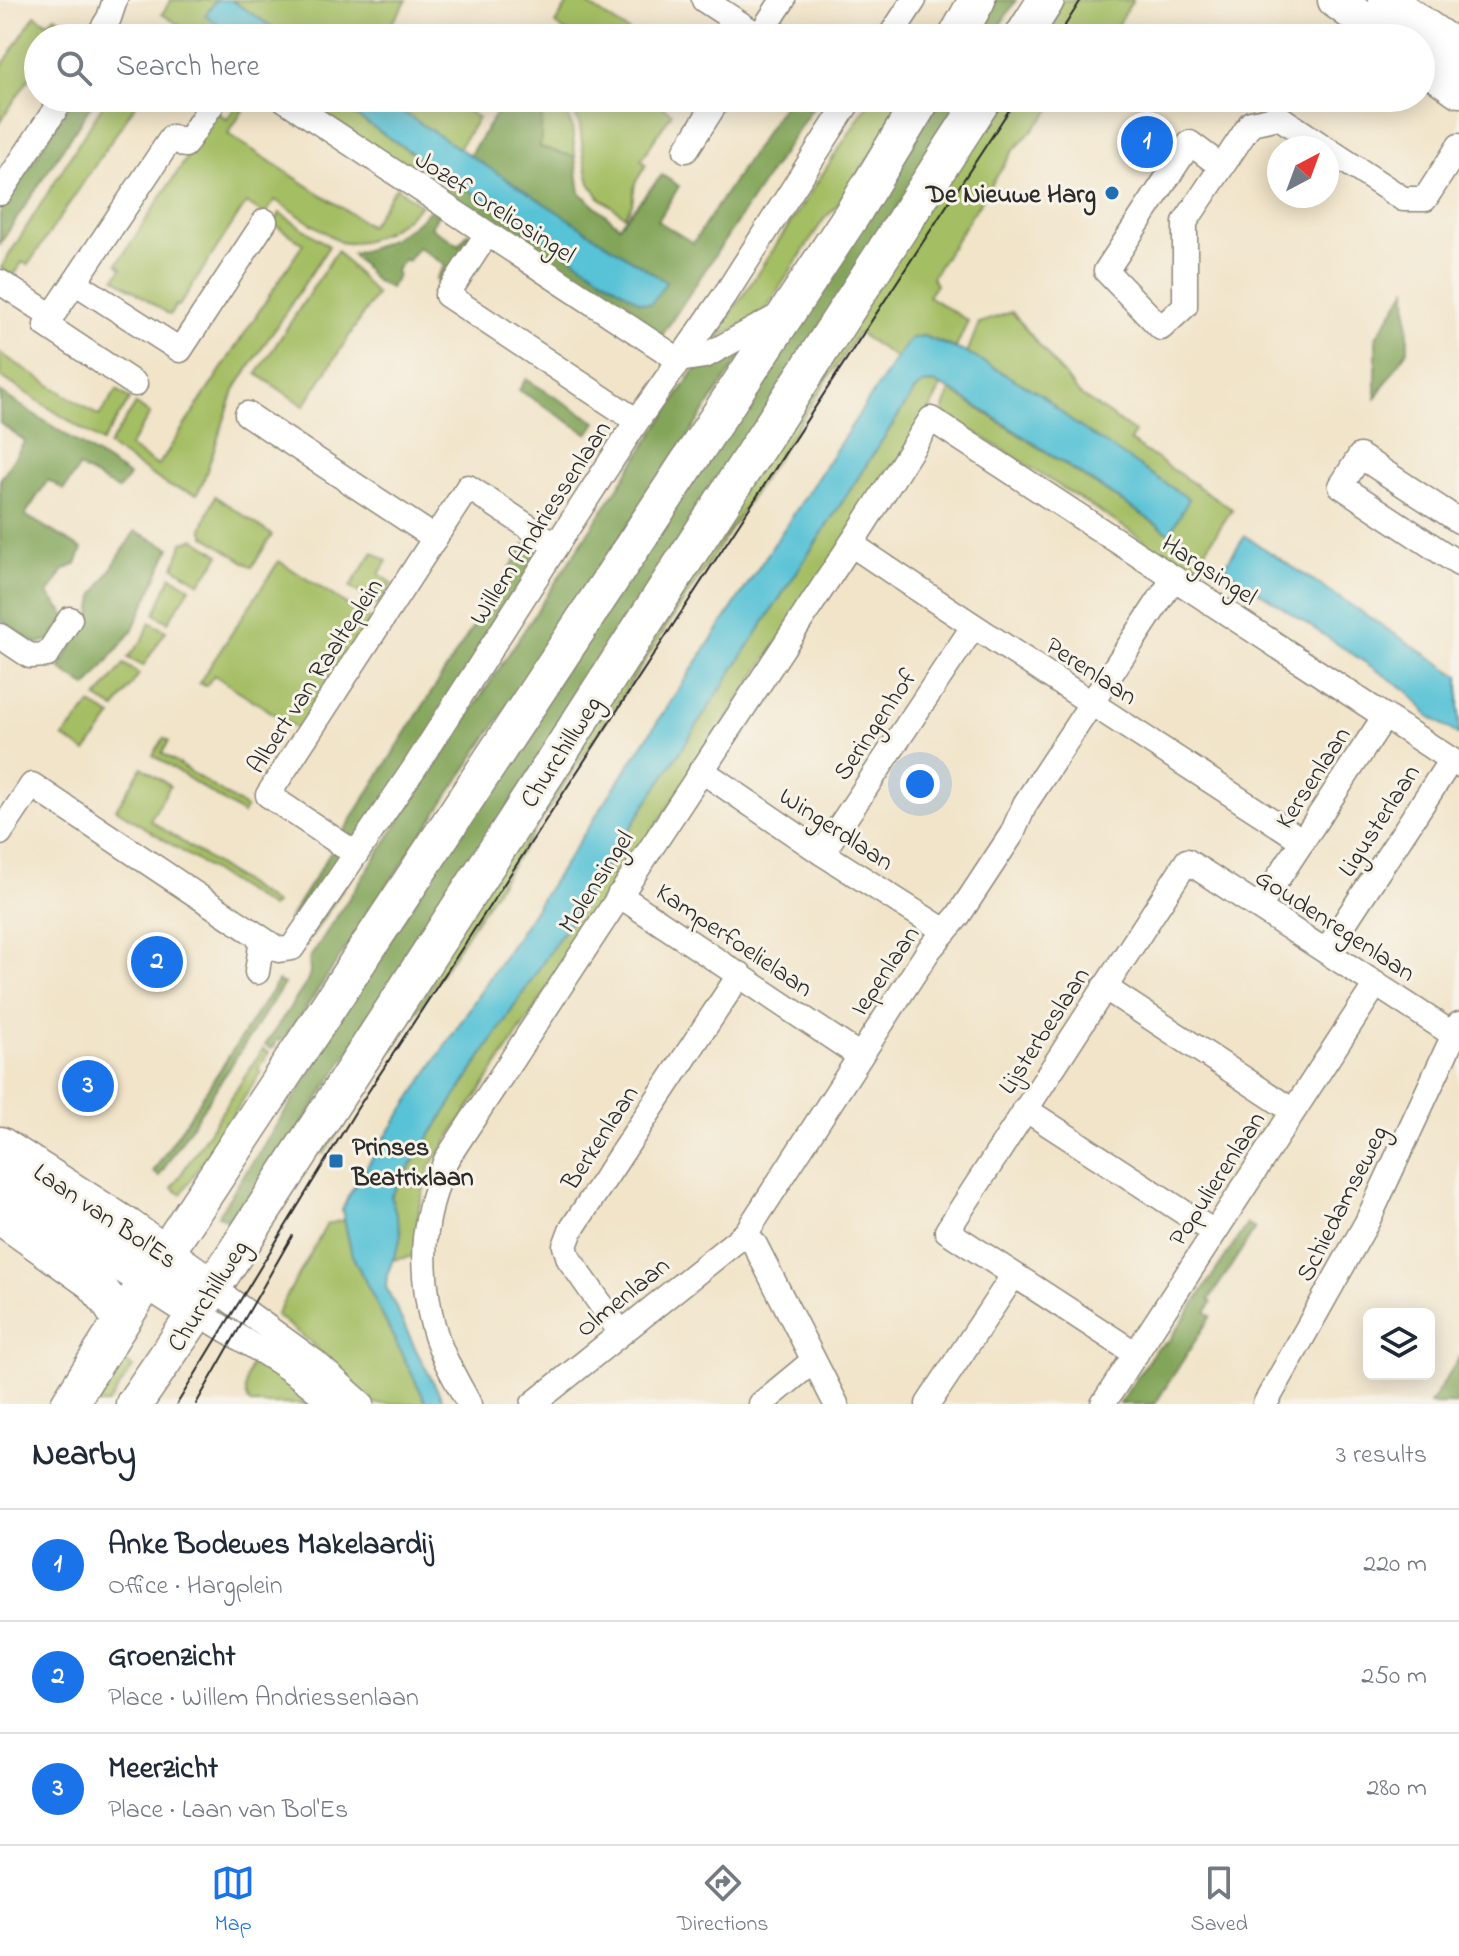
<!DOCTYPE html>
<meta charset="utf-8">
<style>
body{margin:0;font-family:"Indie Flower",sans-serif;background:#f6f6f7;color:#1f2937}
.controls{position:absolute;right:24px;bottom:24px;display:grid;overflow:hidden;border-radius:12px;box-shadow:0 4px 20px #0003}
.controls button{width:72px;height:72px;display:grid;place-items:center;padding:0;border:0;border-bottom:2px solid #e0e1e3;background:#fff;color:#1f2937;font:40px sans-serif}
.compass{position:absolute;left:1267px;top:136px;width:72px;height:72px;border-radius:50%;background:#fff;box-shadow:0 4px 20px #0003;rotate:41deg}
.you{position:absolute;left:920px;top:784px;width:28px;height:28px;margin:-20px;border:6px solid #fff;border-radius:50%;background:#1a73e8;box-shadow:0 0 0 12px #1a73e833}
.badge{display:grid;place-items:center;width:52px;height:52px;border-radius:50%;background:#1a73e8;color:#fff;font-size:26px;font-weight:700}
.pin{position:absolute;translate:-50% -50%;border:4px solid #fff;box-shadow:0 2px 8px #0006}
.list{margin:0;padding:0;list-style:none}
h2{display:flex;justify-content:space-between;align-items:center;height:104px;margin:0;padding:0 32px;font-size:34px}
h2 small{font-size:26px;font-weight:400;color:#747a83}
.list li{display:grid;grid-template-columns:52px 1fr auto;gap:24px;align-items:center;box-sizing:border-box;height:112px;padding:0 32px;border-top:2px solid #e0e1e3}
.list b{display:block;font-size:30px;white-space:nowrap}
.list p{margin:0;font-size:26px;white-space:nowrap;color:#747a83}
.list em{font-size:26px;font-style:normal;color:#747a83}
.icon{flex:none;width:44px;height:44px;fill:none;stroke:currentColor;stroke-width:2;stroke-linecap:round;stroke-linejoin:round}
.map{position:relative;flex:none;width:1459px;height:1404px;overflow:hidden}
.search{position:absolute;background:#fff;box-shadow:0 4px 20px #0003;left:24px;right:24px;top:24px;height:88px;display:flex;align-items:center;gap:20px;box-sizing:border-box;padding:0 28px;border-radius:44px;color:#747a83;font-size:30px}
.sheet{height:440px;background:#fff}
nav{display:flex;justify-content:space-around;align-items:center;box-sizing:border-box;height:112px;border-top:2px solid #e0e1e3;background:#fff;font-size:22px;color:#747a83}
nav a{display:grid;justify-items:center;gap:4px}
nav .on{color:#1a73e8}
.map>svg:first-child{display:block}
.green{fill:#a4be64;stroke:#687448;stroke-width:2}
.forest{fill:#83a55a;stroke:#576842;stroke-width:2}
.water{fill:#59c2d6;stroke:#427680;stroke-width:2}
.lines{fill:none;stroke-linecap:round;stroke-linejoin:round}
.street-casing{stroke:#8e887a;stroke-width:27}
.secondary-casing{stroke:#8e887a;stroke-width:39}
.street{stroke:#fff;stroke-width:24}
.secondary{stroke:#fff;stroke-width:36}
.tram{stroke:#2b2b2b;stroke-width:2}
.poi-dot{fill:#1f6fb2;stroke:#f7f3e8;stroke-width:3}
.labels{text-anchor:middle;stroke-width:6;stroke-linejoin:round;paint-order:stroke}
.poi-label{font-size:26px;font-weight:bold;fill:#2b2b2b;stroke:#f7f3e8;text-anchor:end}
.street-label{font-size:26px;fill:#2b2b2b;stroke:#f7f3e8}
</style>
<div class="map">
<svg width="1459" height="1404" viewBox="0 0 1459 1404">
<rect width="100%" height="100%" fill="#f7f3e8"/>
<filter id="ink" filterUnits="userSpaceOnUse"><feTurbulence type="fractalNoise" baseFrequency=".0125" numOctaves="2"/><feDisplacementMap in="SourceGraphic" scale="16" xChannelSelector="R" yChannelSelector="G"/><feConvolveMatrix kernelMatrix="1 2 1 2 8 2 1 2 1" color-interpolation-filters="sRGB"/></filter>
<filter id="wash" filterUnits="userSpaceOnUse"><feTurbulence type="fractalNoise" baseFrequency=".006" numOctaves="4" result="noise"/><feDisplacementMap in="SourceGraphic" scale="32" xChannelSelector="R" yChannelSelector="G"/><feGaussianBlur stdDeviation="1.8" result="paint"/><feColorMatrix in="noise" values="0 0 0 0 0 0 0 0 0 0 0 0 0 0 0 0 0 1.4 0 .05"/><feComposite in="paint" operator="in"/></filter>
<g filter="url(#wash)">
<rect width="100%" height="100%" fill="#f1e4c9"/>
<g class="green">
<path d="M171,0H216L206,16L238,38H200L162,14Z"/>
<path d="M231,0H407L382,38H289Z"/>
<path d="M570,0H581L639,38H576L555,24Z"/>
<path d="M1061,0H1133L1109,38H1036Z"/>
<path d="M35,15L48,23L55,16L66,23L56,38H38V65L0,122V69Z"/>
<path d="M107,98H140L28,265L22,262L14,276L1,268Z"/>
<path d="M241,98H251L228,134L370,226L396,187L421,205C403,223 367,249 340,242L275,200L265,215L246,203L179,306L176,305L170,315L115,278L122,268L117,264L188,156L215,111L227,119Z"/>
<path d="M292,98H329L442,173L432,189Z"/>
<path d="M381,98H449L478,118L458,149Z"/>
<path d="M543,98H560L572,127L575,157L539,147Z"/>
<path d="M568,98H649L672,113L641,160L646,165L635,183L632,204L625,216L599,197L590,183L584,159L580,125Z"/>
<path d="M872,98H909L835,208L824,219L763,313L714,340Z"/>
<path d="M997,98H1062L1013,151L932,277L936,285L928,296L968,321L956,348L923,336L911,338L896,358L858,333L324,1154L312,1147Z"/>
<path d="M280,213L329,246L234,391L203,482L197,494L169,486L108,446L136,404L150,414L129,447L158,466L303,244L274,224Z"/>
<path d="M337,251L376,294L304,406L257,374Z"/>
<path d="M1012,312L1079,394L1135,432L1130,441L1232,509L1187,579L1146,551L1144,540L943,412L950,390L1170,533L1071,421L1042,395L967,353L979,323Z"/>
<path d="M0,353L99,416L117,390L130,399L102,442L0,376Z"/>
<path d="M934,383L941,386L927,416L430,1167L419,1208L416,1256L392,1260L399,1244L401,1233L391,1196L915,390L922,384Z"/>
<path d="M215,496L272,535L252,567L205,536L202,529Z"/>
<path d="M195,539L220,555L200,583L174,567L183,542Z"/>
<path d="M373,552L387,561L379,574L392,583L378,605L350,587Z"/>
<path d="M279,561L371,620L299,730L214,675L206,686L199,683Z"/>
<path d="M171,576L190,588L168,622L155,614Z"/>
<path d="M150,622L166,631L143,666L128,658L144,638Z"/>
<path d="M124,664L139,674L115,709L97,698Z"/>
<path d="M91,704L112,716L86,752L63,737Z"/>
<path d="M164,738L169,741L162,753L246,808L243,814L153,755Z"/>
<path d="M142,767L170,786L150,820L275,904L271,908L116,809Z"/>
<path d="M263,1049L269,1053L258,1069L261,1072L181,1194L172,1188Z"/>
<path d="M344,1220L352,1255L427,1404H374L310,1342L276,1315L327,1224Z"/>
<path d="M256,1353L326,1404H251C239,1389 249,1368 256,1353Z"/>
<path d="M113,1355L133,1367L108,1404H82Z"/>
</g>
<g class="forest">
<path d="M989,0H1016L992,38H968Z"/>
<path d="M74,98H96L0,244V213Z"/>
<path d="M506,98H543L540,147L575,157L580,193L619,226L662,175L679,186L658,221L693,243L788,98H819L660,338L442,196L453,179L640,302L651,304L666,282L469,156Z"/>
<path d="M936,98H962L951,125L236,1226L218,1215L315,1066L339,1018Z"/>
<path d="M430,210L438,215L431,227L459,245L468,233L473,237L444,284L436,279L445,265L418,247L408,261L404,259L395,272L398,275L390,288L376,281L352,254C383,246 408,233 430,210Z"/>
<path d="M1407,289L1408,349L1376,398V337Z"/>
<path d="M754,337L298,1020L281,1041L278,1039L271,1049L265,1045L307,982L310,973L309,959L694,371Z"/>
<path d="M526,379L596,422L588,434L519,390Z"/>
<path d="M0,392L129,476L118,490L79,467L64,490L48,480L25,515L82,549L76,564L64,570L48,594L66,616L49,640L36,644L0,619V480L25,441L0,423Z"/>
<path d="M135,531L170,548L132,631L87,687L59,668L91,615L94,596Z"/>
<path d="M525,544L553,561L312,936L288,920Z"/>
<path d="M278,981L284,984L159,1176L153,1172Z"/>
<path d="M1247,1224L1255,1229L1209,1300L1212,1302L1206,1312L1211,1316L1155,1404H1119L1156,1349L1169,1341Z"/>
<path d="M1459,1358V1399L1456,1404H1430Z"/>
</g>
<g class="water">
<path d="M216,0H231L289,38H238L205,16Z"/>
<path d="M329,98H381L666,282L651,304L640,302Z"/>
<path d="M923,336L967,353L1042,395L1071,421L1189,499L1170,533L991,415L950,390L934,383L922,384L915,390L391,1196L401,1233L399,1244L387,1275L386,1287L417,1352L445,1404H427L352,1255L342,1210L349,1195L386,1136L896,358L911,338Z"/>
<path d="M1245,536L1459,676V735L1429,716L1408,691L1223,568Z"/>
</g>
</g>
<g filter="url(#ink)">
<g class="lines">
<g class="street-casing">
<g id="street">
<path d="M704,0L759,36"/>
<path d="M97,38L109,18L115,0"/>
<path d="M758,38L783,0"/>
<path d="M889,38L914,0"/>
<path d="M282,98L679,360L705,356L782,314"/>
<path d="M1327,149L1403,199H1425L1459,146"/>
<path d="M686,150L719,98"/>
<path d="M1222,167L1190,143L1106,271L1161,328L1185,306V222L1251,123L1279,117L1325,148"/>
<path d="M0,193L63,98"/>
<path d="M487,234L447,295L637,421"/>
<path d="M0,282L52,316L172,137L185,145L216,98"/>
<path d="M76,283L180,350L265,221"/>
<path d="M52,316L46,325L135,384"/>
<path d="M247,414L435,538"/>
<path d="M1459,521L1360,456L1341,486L1459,564"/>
<path d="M851,544C1000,645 1152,742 1303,841"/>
<path d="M0,636L30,656L47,655L70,619"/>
<path d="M701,770L822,853L945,931"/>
<path d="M0,833L32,785L279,950L292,948L415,767L563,535L637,421L727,292L851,98"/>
<path d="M822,853L973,627"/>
<path d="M356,854L268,795L468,487L556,545"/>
<path d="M619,895L860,1056"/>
<path d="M1259,907L1385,716"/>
<path d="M1326,951L1451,760"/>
<path d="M257,972L262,939"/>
<path d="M1104,987L1293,1111"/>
<path d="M1025,1109L1214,1232"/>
<path d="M212,1287L315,1362L362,1404"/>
<path d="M197,1312C243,1341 292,1366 332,1404"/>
<path d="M621,1333L569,1259L565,1246L571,1230L740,974"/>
<path d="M1136,1354L947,1231L1187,861L1454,1035"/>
<path d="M469,1404C460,1386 448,1368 441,1349C428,1319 422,1271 425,1238C428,1213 436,1184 446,1160L851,544L931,419L1459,765"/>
<path d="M533,1404L746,1233"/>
<path d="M761,1404L813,1361"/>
<path d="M836,1404L755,1245L746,1233L929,950L958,916L1012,834L1025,804L1174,578"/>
<path d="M928,1404L1013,1276"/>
<path d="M1103,1404L1376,984"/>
<path d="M1265,1404L1367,1222L1459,1024"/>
</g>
</g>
<g class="secondary-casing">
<g id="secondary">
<path d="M1336,0L1388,38"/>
<path d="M1386,0L1459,51"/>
<path d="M956,38L977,0"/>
<path d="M1022,38L1046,0"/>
<path d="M1421,62L1459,89"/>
<path d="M0,1145L128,1227L212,1287"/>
<path d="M0,1182L90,1243L197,1312"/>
<path d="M0,1216L93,1282L108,1300L121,1321"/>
<path d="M69,1404L147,1281L853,213L923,98"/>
<path d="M134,1404L197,1312L984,98"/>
</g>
</g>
<use href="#street" class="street"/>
<use href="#secondary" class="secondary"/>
<g class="tram">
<path d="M1057,38L1081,0"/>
<path d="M177,1404L357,1109L1017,98"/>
<path d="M196,1404L292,1236"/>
</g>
</g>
</g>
<g class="poi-dot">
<circle cx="1112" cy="193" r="8"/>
<rect x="328" y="1153" width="16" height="16" rx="4"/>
</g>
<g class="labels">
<g class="poi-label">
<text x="1096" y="202">De Nieuwe Harg</text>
<text x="352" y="1155" text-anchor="start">Prinses<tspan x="352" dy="30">Beatrixlaan</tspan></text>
</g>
<g class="street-label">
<text transform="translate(496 206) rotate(33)" y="9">Jozef Oreliosingel</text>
<text transform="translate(539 522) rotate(-57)" y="9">Willem Andriessenlaan</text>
<text transform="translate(1210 569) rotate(33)" y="9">Hargsingel</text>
<text transform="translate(1092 670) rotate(33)" y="9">Perenlaan</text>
<text transform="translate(314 675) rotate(-57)" y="9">Albert van Raalteplein</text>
<text transform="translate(874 724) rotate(-56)" y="9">Seringenhof</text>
<text transform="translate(560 751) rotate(-57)" y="9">Churchillweg</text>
<text transform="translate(1312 777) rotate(-57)" y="9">Kersenlaan</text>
<text transform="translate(1378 820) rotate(-57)" y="9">Ligusterlaan</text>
<text transform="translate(837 828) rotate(33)" y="9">Wingerdlaan</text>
<text transform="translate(595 881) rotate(-57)" y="9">Molensingel</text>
<text transform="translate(1336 924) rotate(33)" y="9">Goudenregenlaan</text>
<text transform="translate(735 939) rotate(34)" y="9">Kamperfoelielaan</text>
<text transform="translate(884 970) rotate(-56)" y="9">Iepenlaan</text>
<text transform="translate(1043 1030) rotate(-57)" y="9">Lijsterbeslaan</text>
<text transform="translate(599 1137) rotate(-57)" y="9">Berkenlaan</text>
<text transform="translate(1216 1178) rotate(-57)" y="9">Populierenlaan</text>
<text transform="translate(1341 1203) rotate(-63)" y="9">Schiedamseweg</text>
<text transform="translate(106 1215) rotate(34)" y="9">Laan van Bol'Es</text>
<text transform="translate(207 1295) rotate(-57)" y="9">Churchillweg</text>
<text transform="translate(622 1296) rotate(-39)" y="9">Olmenlaan</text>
</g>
</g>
</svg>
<div class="controls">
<button><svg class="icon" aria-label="layers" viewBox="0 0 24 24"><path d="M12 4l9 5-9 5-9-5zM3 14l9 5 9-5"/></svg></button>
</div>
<svg class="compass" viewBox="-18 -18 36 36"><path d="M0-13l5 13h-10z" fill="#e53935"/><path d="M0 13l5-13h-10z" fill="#747a83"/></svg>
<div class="you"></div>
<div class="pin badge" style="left:1147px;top:142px">1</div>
<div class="pin badge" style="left:157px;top:962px">2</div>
<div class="pin badge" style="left:88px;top:1086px">3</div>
<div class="search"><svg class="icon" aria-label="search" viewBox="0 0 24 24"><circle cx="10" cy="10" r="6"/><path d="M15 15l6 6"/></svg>Search here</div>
</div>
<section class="sheet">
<h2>Nearby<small>3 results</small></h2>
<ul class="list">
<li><span class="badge">1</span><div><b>Anke Bodewes Makelaardij</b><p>Office · Hargplein</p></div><em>220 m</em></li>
<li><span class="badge">2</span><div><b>Groenzicht</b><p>Place · Willem Andriessenlaan</p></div><em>250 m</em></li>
<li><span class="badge">3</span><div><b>Meerzicht</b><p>Place · Laan van Bol'Es</p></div><em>280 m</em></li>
</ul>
</section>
<nav>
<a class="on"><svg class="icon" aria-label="map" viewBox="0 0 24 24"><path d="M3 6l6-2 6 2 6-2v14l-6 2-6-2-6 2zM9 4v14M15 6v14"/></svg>Map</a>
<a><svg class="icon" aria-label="directions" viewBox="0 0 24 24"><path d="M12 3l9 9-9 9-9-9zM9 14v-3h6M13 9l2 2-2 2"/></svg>Directions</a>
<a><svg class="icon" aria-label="saved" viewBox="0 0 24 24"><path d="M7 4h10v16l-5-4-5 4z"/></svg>Saved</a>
</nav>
